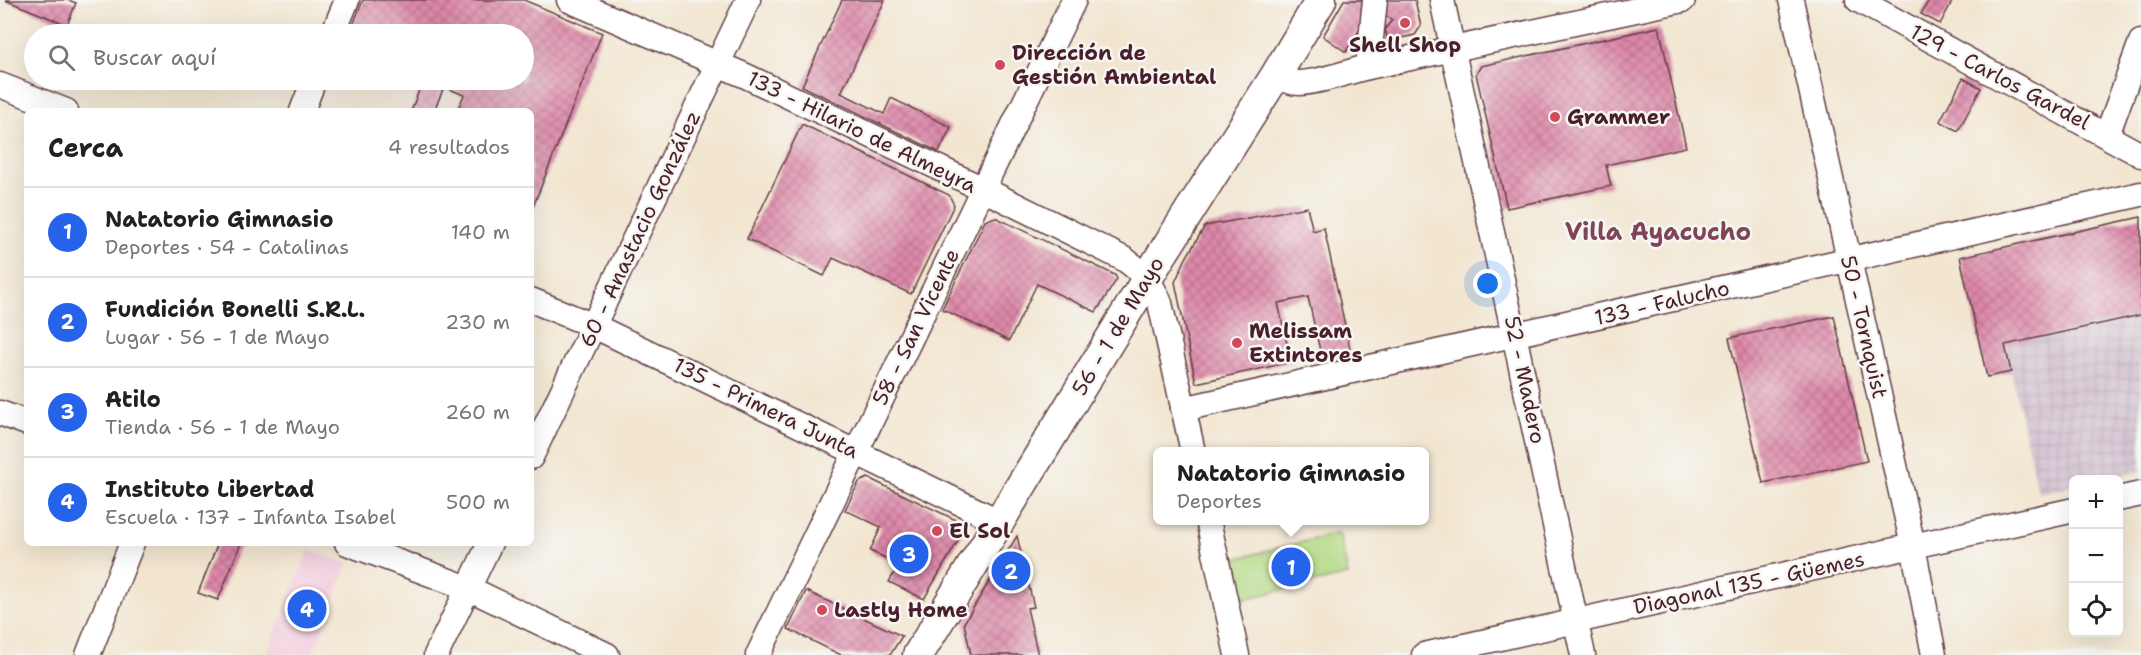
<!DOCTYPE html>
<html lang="es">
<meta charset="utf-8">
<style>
body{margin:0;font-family:"Shantell Sans",sans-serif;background:#f2f2f2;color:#202124}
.controls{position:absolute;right:18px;bottom:18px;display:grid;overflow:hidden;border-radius:9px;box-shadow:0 6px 24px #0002}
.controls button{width:54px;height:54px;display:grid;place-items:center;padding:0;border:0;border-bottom:2px solid #e0e0e0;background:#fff;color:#202124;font:30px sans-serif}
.you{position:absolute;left:1488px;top:284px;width:21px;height:21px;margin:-15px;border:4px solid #fff;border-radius:50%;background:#1a73e8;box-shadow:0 0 0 9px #1a73e833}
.badge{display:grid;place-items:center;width:39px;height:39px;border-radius:50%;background:#2563eb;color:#fff;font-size:20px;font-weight:700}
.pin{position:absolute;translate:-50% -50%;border:3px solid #fff;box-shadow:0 2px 6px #0006}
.popup{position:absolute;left:1153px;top:447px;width:276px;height:78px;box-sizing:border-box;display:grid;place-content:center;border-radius:9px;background:#fff;filter:drop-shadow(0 2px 4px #0005);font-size:20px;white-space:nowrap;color:#757577}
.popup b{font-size:22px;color:#202124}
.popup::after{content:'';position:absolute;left:50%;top:100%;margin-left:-12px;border:12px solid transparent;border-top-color:#fff}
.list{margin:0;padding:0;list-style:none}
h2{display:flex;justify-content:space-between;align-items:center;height:78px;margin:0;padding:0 24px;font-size:26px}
h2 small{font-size:20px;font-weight:400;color:#757577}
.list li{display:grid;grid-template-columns:39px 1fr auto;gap:18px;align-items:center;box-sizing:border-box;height:90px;padding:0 24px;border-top:2px solid #e0e0e0}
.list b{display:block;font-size:22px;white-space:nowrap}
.list p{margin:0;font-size:20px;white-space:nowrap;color:#757577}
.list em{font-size:20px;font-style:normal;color:#757577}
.icon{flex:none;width:33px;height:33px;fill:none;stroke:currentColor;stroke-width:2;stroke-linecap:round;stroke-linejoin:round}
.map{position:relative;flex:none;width:2141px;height:655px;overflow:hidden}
.search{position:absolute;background:#fff;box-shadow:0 6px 24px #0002;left:24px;top:24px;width:510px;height:66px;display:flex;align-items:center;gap:15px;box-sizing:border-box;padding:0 21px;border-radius:33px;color:#757577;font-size:22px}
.panel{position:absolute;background:#fff;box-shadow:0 6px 24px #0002;left:24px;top:108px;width:510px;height:438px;border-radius:9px}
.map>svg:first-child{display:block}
.built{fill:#f3cfdf}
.industrial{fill:url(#industrial-grid)}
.pitch{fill:#b3d983;stroke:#7e7c57;stroke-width:1.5}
.building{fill:url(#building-cross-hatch)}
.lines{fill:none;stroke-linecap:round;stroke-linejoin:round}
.minor-casing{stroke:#633d44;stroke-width:27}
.major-casing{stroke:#633d44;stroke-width:33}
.minor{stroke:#fff;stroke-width:24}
.major{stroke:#fff;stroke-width:30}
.poi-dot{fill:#d1495b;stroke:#f6f6f2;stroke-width:2}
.labels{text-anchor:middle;stroke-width:5;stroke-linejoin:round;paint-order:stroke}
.poi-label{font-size:21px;font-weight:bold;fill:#4a1f2b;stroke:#f6f6f2;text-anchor:start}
.street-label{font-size:21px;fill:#4a1f2b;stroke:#f6f6f2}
.quarter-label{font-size:24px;font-weight:bold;fill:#7e4457;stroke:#f6f6f2}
</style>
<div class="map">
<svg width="2141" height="655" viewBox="0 0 2141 655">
<defs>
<pattern id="industrial-grid" width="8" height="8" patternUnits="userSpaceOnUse" patternTransform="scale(1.5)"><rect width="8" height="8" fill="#cfbdce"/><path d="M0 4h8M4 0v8" fill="none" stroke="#b3a2b1"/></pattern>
<pattern id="building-cross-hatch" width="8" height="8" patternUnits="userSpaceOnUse" patternTransform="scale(1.5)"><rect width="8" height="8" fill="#de89aa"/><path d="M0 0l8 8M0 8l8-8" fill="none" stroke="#b66f8b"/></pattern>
</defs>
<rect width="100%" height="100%" fill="#f6f6f2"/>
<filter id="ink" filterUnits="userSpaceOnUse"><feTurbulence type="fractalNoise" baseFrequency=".0167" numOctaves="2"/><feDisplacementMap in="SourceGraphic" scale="12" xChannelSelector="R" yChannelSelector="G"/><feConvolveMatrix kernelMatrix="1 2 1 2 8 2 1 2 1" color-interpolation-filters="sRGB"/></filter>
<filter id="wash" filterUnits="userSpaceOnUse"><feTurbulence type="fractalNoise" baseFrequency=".008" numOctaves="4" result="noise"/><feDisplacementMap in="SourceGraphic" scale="24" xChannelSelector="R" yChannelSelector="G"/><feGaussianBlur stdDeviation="1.35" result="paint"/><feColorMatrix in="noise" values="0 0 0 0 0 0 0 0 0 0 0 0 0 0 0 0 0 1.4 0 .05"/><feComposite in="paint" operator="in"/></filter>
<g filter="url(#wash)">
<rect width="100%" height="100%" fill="#f2e6d1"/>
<path class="built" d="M309,549L348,564L312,655H266Z"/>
<path class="industrial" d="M2141,217V471L2101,479L2074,480L2073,486L2038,493L1985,252Z"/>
<path class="pitch" d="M1339,533L1348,575L1243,599L1234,559Z"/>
<g id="blocks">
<g class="building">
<path d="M5,0H68L76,3L67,25Z"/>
<path d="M363,0H524L602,33L531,212V111H457L464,95L444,87L434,111H411L423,80H524V34H369L352,28Z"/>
<path d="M842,0H885L841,93L884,114L891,98L951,127L939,152L802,86Z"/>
<path d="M1344,0H1415L1421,26L1415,35L1388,41L1385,29L1392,20L1373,7L1346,52L1323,36Z"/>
<path d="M1929,0H1953L1940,24L1921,14Z"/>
<path d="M1659,27L1686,147L1606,165L1611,186L1507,208L1476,74L1481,66Z"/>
<path d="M1963,78L1981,88L1958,131L1940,121Z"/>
<path d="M802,124L949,195L954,205L911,294L833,258L824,276L747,239Z"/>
<path d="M1307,207L1313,231L1324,228L1350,349L1321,355L1308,297L1278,303L1291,362L1196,383L1175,282L1186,258L1205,226Z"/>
<path d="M995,217L1115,275L1117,279L1096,312L1037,284L1009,341L942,309L985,221Z"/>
<path d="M2141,217V315L2005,345L2011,372L1987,377L1960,257Z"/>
<path d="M1834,316L1867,461L1763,483L1729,338Z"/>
<path d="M868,478L956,520L961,536L924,599L889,582L899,564L870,551L881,527L845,510L859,482Z"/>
<path d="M1017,536L1034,607L1027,608L1038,655H971L964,623Z"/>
<path d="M218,543H241L218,600L198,593Z"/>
<path d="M806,591L902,636L890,655H841L788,629Z"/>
</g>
</g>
</g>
<g filter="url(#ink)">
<use href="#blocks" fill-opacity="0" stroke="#633d44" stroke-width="1.5"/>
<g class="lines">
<g class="minor-casing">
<g id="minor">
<path d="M569,0L746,76L983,189L1124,259C1142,271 1152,284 1160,303L1193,452"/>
<path d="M1442,0L1583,655"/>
<path d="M1791,0L1913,546L1934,655"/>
<path d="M1858,0L2141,155"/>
<path d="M333,34L347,0"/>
<path d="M1368,67L1375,0"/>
<path d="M1276,75C1284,79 1290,83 1299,83C1322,82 1346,72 1368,67L1683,0"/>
<path d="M0,85L66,111"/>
<path d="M302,111L314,80"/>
<path d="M2107,135L2141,42"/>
<path d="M531,300L594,326L1000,522"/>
<path d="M1183,409L2141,194"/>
<path d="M0,413L27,423"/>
<path d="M531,457L748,0"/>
<path d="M2118,499L2141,494"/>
<path d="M1208,520L1237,655"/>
<path d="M347,543L468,588L607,655"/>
<path d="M88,655L132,543"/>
<path d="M436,655L490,543"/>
<path d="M758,655L1074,0"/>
<path d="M1424,655L2074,510"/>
</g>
</g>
<g class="major-casing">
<path id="major" d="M918,655L1161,256L1276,75L1321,0"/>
</g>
<use href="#minor" class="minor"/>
<use href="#major" class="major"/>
</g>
</g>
<g class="poi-dot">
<circle cx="1405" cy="23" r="6"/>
<circle cx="1000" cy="65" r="6"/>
<circle cx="1555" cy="117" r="6"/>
<circle cx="1237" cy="343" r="6"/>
<circle cx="937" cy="531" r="6"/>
<circle cx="822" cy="610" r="6"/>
</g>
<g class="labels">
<g class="poi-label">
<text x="1405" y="52" text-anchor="middle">Shell Shop</text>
<text x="1012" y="60">Dirección de<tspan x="1012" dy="24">Gestión Ambiental</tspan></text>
<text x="1567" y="124">Grammer</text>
<text x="1249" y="338">Melissam<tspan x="1249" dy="24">Extintores</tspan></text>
<text x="949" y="538">El Sol</text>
<text x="834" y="617">Lastly Home</text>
</g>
<g class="street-label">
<text transform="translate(2000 77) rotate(28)" y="7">129 - Carlos Gardel</text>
<text transform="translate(862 132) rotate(26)" y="7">133 - Hilario de Almeyra</text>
<text transform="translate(640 229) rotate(-65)" y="7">60 - Anastacio González</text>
<text transform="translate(1662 303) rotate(-13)" y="7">133 - Falucho</text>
<text transform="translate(1118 326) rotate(-59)" y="7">56 - 1 de Mayo</text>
<text transform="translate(916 327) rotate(-64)" y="7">58 - San Vicente</text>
<text transform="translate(1864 327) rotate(77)" y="7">50 - Tornquist</text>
<text transform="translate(1525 380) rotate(78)" y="7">52 - Madero</text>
<text transform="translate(766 408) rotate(26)" y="7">135 - Primera Junta</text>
<text transform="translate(1749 583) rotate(-12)" y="7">Diagonal 135 - Güemes</text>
</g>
<g class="quarter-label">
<text x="1658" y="240">Villa Ayacucho</text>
</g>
</g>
</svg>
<div class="controls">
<button>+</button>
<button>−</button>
<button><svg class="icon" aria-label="locate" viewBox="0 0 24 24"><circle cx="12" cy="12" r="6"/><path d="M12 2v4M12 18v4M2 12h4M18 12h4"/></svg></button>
</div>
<div class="you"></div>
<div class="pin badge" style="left:1291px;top:567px">1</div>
<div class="popup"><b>Natatorio Gimnasio</b>Deportes</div>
<div class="pin badge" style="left:1011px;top:571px">2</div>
<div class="pin badge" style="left:909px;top:554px">3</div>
<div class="pin badge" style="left:307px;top:609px">4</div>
<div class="search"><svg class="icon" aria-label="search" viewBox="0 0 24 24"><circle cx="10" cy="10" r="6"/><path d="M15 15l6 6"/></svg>Buscar aquí</div>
<section class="panel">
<h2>Cerca<small>4 resultados</small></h2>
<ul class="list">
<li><span class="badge">1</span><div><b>Natatorio Gimnasio</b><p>Deportes · 54 - Catalinas</p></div><em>140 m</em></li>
<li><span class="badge">2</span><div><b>Fundición Bonelli S.R.L.</b><p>Lugar · 56 - 1 de Mayo</p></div><em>230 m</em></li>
<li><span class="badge">3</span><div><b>Atilo</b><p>Tienda · 56 - 1 de Mayo</p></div><em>260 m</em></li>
<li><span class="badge">4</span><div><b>Instituto Libertad</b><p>Escuela · 137 - Infanta Isabel</p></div><em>500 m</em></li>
</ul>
</section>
</div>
